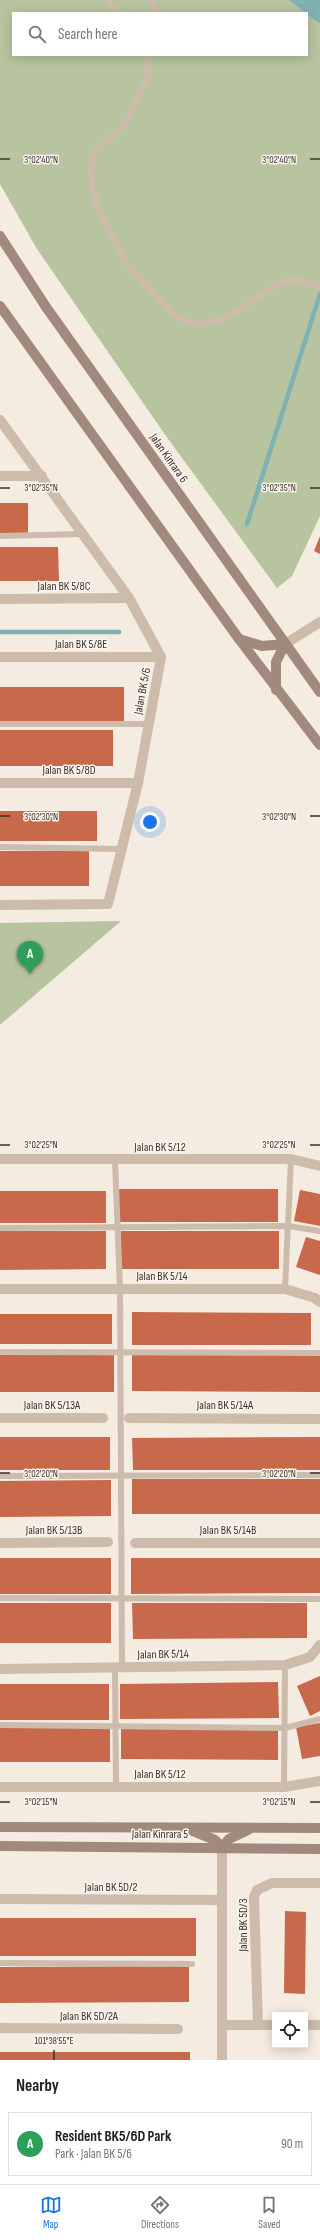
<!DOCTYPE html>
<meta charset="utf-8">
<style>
body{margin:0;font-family:"Sofia Sans Condensed",sans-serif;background:#f2f2f2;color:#202124}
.controls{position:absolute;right:12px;bottom:12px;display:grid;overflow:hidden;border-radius:0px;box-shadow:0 2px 10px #0003}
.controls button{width:36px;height:36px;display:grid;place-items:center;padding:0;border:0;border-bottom:1px solid #e0e0e0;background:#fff;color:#202124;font:20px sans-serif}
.you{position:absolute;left:150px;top:822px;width:14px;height:14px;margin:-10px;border:3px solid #fff;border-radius:50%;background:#1a73e8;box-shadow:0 0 0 6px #1a73e833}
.badge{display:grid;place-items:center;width:26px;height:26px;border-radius:50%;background:#1a73e8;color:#fff;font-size:13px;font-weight:700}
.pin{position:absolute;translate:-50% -33px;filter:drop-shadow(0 1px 2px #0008)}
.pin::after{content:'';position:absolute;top:21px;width:14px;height:12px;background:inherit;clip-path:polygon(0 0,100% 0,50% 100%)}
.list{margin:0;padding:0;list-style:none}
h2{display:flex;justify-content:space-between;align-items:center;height:52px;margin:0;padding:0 16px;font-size:17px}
h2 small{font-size:13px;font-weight:400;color:#757577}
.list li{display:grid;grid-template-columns:26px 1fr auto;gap:12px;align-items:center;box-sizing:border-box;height:64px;margin:0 8px 8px;padding:0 8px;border:1px solid #e0e0e0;border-radius:0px}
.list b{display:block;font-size:15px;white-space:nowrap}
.list p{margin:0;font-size:13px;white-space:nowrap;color:#757577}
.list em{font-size:13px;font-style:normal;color:#757577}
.icon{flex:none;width:22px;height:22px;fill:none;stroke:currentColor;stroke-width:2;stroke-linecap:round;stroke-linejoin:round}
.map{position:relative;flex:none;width:320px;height:2060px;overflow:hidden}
.search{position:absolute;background:#fff;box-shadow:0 2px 10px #0003;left:12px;right:12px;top:12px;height:44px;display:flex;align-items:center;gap:10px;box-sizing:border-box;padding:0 14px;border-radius:0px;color:#757577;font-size:15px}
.sheet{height:124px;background:#fff}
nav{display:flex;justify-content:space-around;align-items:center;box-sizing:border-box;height:56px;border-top:1px solid #e0e0e0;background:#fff;font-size:11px;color:#757577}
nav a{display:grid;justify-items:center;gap:2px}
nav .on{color:#1a73e8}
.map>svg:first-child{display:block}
.green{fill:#b8c4a0;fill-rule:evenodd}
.water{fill:#7fb0b2}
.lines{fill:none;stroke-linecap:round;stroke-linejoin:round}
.stream{stroke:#7fb0b2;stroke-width:4.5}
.building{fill:#c8694b}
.service{stroke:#cdbbac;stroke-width:6}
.minor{stroke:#cdbbac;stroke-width:10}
.secondary{stroke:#a18a7d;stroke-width:10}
.ticks{fill:none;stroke:#3b302b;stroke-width:1.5}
.labels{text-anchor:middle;stroke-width:3;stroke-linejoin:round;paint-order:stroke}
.street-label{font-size:12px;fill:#3b302b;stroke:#fbf5ee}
.ticks-label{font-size:10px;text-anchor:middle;fill:#3b302b;stroke:#fbf5ee;stroke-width:3;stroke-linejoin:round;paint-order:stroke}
</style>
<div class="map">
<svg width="320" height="2060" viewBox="0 0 320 2060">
<rect width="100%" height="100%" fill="#f4ebe1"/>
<g class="green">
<path d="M0,0H320V516L292,576L277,588L166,436L37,249L0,184ZM13,13H307V55H13Z"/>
<path d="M121,921L0,1025V923Z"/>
</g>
<path class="water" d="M289,0H320V23L316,21Z"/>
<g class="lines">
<g class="stream">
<path d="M247,524L320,294"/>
<path d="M0,632H119"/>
</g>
</g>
<g class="building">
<rect x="0" y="503" width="28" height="30"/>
<path d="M320,536V554L314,551Z"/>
<path d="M0,547H58L59,581H0Z"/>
<rect x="0" y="687" width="124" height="34"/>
<rect x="0" y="730" width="113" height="36"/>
<rect x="0" y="811" width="97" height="30"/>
<rect x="0" y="851" width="89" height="35"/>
<rect x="118" y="1189" width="160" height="33"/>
<path d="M300,1190L320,1194V1226L294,1221Z"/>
<rect x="0" y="1191" width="106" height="32"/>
<path d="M0,1231H106V1269L0,1270Z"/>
<rect x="121" y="1231" width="158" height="38"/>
<path d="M306,1237L320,1241V1275L296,1267Z"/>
<path d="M132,1312L311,1313V1345H132Z"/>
<rect x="0" y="1314" width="112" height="30"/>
<path d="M132,1354L320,1355V1392L132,1391Z"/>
<rect x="0" y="1355" width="114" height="37"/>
<rect x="0" y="1437" width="110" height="33"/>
<path d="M320,1437V1470H133L132,1438Z"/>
<rect x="132" y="1479" width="188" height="35"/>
<path d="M111,1480V1516L0,1517V1481Z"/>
<rect x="0" y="1558" width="111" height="36"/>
<path d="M131,1558H320V1593L131,1594Z"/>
<rect x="0" y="1603" width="111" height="40"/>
<path d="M132,1603H307V1638L133,1639Z"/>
<path d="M320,1676V1711L310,1716L297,1686Z"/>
<path d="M278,1682L279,1718L120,1719V1684Z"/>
<rect x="0" y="1684" width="109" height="36"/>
<path d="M320,1723V1756L302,1759L296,1727Z"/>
<rect x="0" y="1727" width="110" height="35"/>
<path d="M121,1728L278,1730V1760L121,1759Z"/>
<path d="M285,1911L306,1912L305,1994L284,1993Z"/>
<rect x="0" y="1918" width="196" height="38"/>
<path d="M189,1966V2002L0,2003V1967Z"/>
<rect x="0" y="2052" width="190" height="8"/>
</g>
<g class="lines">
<g class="service">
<path d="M108,0L118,13"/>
<path d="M150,0L154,4L156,13"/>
<path d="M146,55L149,75L125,125L97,149L92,159L90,175L97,208L129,267L174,315L190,323L200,324L224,319L279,283L297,280L320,286"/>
<path d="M0,536L83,534"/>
<path d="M0,724H149"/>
<path d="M0,847L122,849"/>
<path d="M115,1160L120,1289L122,1668"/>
<path d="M0,1228L288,1226L320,1231"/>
<path d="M285,1289L291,1159"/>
<path d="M0,1352L320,1353"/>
<path d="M0,1476L320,1475"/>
<path d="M0,1598L320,1599"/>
<path d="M115,1668L116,1787"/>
<path d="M0,1725L285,1728L320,1719"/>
<path d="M284,1787L285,1665"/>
<path d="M0,1963L192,1964"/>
</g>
<g class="minor">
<path d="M0,420L129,598L161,657L138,783L108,904L0,905"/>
<path d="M0,476H42"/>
<path d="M0,599L129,598"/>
<path d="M285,644L320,622"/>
<path d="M0,657H161"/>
<path d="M0,783H138"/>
<path d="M0,1159H291L320,1166"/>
<path d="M0,1289H285L315,1298L320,1302"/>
<path d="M0,1418H103"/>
<path d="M129,1418L320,1419"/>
<path d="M0,1543L108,1542"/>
<path d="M135,1543H320"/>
<path d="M0,1669L285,1665L310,1657L320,1645"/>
<path d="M0,1787H284L320,1781"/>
<path d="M0,1899L222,1900"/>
<path d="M222,2025H275"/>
<path d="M258,2025L254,1897L257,1890L272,1883H320"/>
<path d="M305,2025H320"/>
<path d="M0,2028L178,2029"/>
<path d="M222,2060V1847"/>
</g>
<g class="secondary">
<path d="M0,236L46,307L320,692"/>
<path d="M0,306L239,639L320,745"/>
<path d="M239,639L262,646L285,644L276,662V690"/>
<path d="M0,1827L320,1828"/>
<path d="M193,1831L215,1840L222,1847L229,1839L248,1830"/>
<path d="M0,1846L320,1849"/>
</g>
</g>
<path class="ticks" d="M0,159H10M310,159H320M0,488H10M310,488H320M0,816H10M310,816H320M0,1145H10M310,1145H320M0,1473H10M310,1473H320M0,1802H10M310,1802H320M54,2050V2060"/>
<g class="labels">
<g class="street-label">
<text transform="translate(169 458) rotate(55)" y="4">Jalan Kinrara 6</text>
<text x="64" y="590">Jalan BK 5/8C</text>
<text x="81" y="648">Jalan BK 5/8E</text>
<text transform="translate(142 691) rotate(-79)" y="4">Jalan BK 5/6</text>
<text x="69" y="774">Jalan BK 5/8D</text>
<text x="160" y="1151">Jalan BK 5/12</text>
<text x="162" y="1280">Jalan BK 5/14</text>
<text x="52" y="1409">Jalan BK 5/13A</text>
<text x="225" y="1409">Jalan BK 5/14A</text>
<text x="54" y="1534">Jalan BK 5/13B</text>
<text x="228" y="1534">Jalan BK 5/14B</text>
<text transform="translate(163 1654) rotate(-1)" y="4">Jalan BK 5/14</text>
<text x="160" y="1778">Jalan BK 5/12</text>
<text x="160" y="1838">Jalan Kinrara 5</text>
<text x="111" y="1891">Jalan BK 5D/2</text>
<text transform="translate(243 1925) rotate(-90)" y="4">Jalan BK 5D/3</text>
<text x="89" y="2020">Jalan BK 5D/2A</text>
</g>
</g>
<g class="ticks-label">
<text x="41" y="163">3°02'40"N</text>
<text x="279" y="163">3°02'40"N</text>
<text x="41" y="491">3°02'35"N</text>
<text x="279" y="491">3°02'35"N</text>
<text x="41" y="820">3°02'30"N</text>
<text x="279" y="820">3°02'30"N</text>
<text x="41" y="1148">3°02'25"N</text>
<text x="279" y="1148">3°02'25"N</text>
<text x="41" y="1477">3°02'20"N</text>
<text x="279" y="1477">3°02'20"N</text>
<text x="41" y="1805">3°02'15"N</text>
<text x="279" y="1805">3°02'15"N</text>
<text x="54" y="2044">101°38'55"E</text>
</g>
</svg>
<div class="controls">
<button><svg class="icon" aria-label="locate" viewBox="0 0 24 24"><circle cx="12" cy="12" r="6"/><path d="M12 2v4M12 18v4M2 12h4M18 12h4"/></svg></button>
</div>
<div class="you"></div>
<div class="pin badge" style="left:30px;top:974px;background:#2e9e5b">A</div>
<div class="search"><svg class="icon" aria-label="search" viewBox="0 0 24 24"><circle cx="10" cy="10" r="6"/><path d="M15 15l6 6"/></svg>Search here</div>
</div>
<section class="sheet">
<h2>Nearby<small></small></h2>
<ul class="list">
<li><span class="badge" style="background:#2e9e5b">A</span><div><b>Resident BK5/6D Park</b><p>Park · Jalan BK 5/6</p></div><em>90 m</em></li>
</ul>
</section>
<nav>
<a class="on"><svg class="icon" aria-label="map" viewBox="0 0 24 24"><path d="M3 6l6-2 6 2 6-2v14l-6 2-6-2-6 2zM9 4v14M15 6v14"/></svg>Map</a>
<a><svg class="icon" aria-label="directions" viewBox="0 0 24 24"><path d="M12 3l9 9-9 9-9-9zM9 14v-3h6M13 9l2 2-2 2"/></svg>Directions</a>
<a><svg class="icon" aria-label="saved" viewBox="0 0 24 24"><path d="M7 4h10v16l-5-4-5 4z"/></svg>Saved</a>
</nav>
